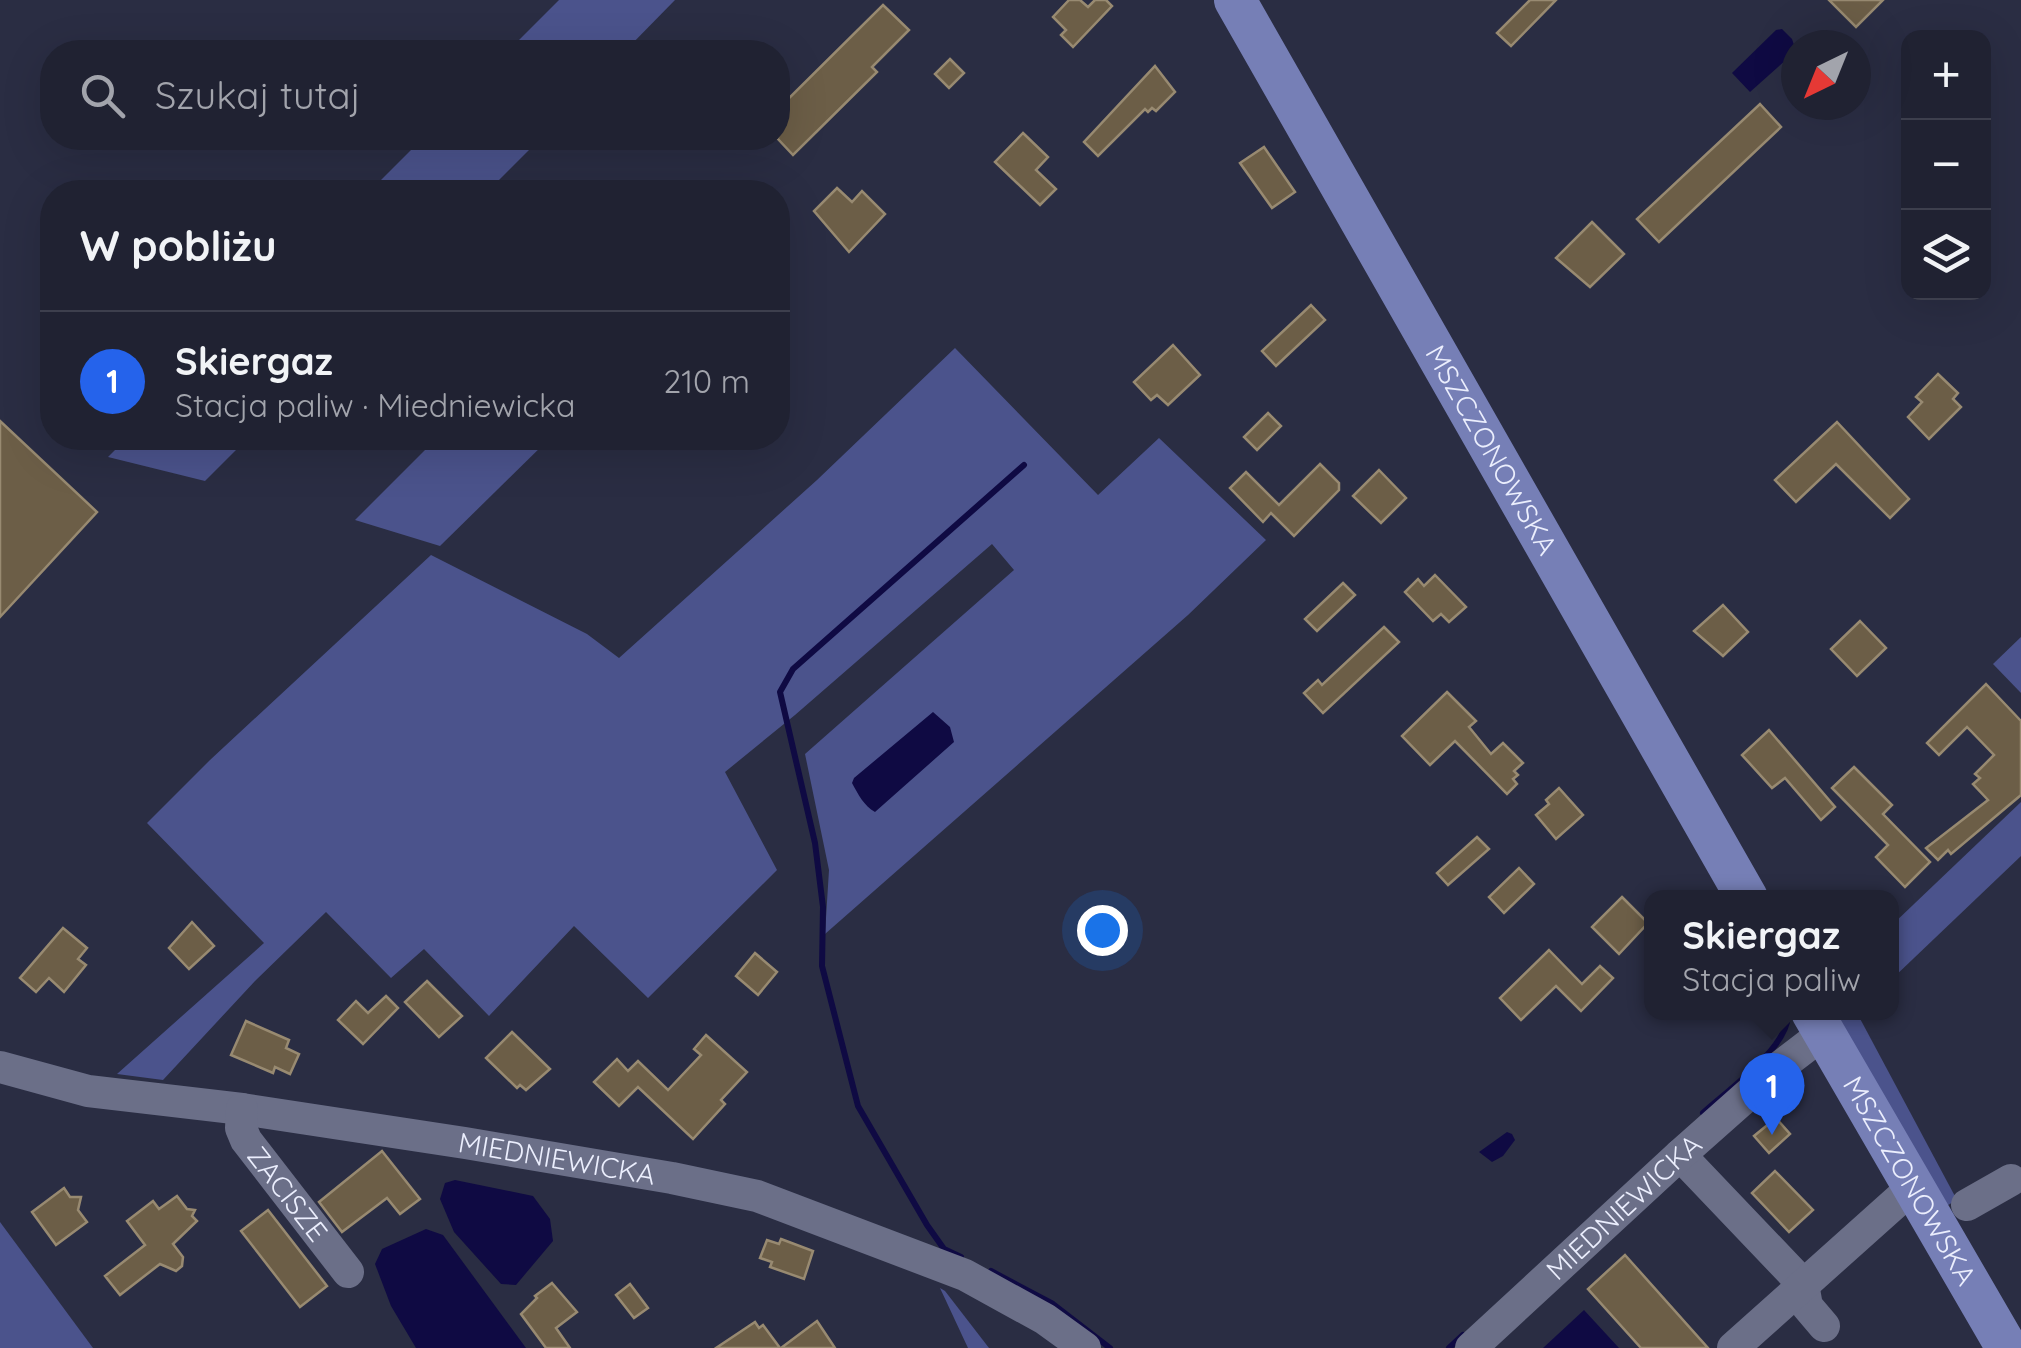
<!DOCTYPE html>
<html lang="pl">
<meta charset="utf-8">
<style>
body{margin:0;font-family:Quicksand,sans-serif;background:#2d2f3e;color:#f1f3f6}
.controls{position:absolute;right:30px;top:30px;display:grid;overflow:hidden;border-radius:20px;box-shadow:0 10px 40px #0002}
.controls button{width:90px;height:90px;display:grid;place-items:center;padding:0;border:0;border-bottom:2px solid #3d3f4d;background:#202232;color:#f1f3f6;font:50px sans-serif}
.compass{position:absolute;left:1781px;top:30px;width:90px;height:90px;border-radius:50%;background:#202232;box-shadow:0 10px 40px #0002;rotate:223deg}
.you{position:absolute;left:1102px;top:930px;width:35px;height:35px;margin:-25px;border:8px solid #fff;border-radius:50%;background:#1a73e8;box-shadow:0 0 0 15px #1a73e833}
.badge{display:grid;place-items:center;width:65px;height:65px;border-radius:50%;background:#2563eb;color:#fff;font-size:32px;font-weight:700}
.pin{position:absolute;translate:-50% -82px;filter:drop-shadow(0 2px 5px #0008)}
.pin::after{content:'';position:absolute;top:52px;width:35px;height:30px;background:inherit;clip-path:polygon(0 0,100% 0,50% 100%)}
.popup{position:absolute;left:1644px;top:890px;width:255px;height:130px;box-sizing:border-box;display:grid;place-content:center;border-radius:20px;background:#202232;filter:drop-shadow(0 2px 8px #0005);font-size:32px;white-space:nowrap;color:#a2a4ac}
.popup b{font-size:38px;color:#f1f3f6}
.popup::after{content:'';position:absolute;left:50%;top:100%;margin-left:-20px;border:20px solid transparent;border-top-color:#202232}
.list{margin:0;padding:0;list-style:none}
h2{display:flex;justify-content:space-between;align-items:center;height:130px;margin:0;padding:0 40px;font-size:42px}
h2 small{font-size:32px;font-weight:400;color:#a2a4ac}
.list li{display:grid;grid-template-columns:65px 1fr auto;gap:30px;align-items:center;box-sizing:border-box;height:140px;padding:0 40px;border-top:2px solid #3d3f4d}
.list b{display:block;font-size:38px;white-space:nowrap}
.list p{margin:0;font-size:32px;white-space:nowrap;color:#a2a4ac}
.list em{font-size:32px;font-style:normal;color:#a2a4ac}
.icon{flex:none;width:55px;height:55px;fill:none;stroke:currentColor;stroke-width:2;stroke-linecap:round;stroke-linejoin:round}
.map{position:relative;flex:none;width:2021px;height:1348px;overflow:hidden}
.search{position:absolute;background:#202232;box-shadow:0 10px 40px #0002;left:40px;top:40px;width:750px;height:110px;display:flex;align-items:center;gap:25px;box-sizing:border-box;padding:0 35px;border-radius:40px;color:#a2a4ac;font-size:38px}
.panel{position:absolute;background:#202232;box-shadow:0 10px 40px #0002;left:40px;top:180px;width:750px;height:270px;border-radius:40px}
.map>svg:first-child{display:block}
.green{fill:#4b538c}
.water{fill:#0f0a43}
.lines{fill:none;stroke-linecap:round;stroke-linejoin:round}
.stream{stroke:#0f0a43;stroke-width:6}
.building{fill:#6c5e47;stroke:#988a71;stroke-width:2.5}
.minor{stroke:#6b6f88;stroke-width:32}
.major{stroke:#767fb6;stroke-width:42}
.labels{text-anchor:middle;stroke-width:8;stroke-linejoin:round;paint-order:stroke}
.street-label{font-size:28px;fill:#ebeefd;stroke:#151620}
</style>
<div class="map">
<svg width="2021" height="1348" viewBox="0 0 2021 1348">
<rect width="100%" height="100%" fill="#2a2d43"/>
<g class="green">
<path d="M559,0H675L624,52H507Z"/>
<path d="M423,138H541L487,192H369Z"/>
<path d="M955,348L1098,495L1159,438L1266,540L1188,615L825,934L829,870L805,754L1014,570L992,544L795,715L725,772L777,870L648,998L574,926L489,1016L424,949L391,978L326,912L255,981L163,1080L117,1074L264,943L147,823L210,760L431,555L587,634L619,658L817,480Z"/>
<path d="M127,438H248L205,481L108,457Z"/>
<path d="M437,438H550L440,546L355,520Z"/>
<path d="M2021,637V693L1993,664Z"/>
<path d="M2021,802V856L1892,979V925Z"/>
<path d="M1834,1013H1857L1957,1200L1941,1209Z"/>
<path d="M0,1222L93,1348H0Z"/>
<path d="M940,1288L945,1291L989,1348H968Z"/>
</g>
<g class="water">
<path d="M1782,29L1792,39L1796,51L1750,92L1732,73L1776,30Z"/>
<path d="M933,712L950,727L954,742L875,812C864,806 858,794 852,783L854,778Z"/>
<path d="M1507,1132L1512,1134L1515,1140L1503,1156L1492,1162L1479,1152Z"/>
<path d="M455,1180L533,1196L550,1219L553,1241L516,1285L501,1284L454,1232L440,1199L445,1183Z"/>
<path d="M426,1229L443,1235L526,1348H416L391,1306L375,1264L382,1249Z"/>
<path d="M1584,1310L1619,1348H1543Z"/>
</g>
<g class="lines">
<g class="stream">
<path d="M1703,1113C1727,1091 1791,1046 1788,1012"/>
<path d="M961,1257L944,1249L927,1225L858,1106L822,966L823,907L815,843L780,692L793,669L1024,465"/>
<path d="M991,1271L1053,1304L1110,1348"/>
<path d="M1449,1348L1463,1335"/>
</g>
</g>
<g class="building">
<path d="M1069,0H1080L1088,7L1095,0H1106L1112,6L1073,47L1061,35L1066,30L1053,17Z"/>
<path d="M1530,0H1556L1511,46L1497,33Z"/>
<path d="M1829,0H1883L1856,27Z"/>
<path d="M883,5L909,30L872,67L877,72L793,155L778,139V109Z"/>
<path d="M950,59L964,73L949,88L935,74Z"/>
<path d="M1155,66L1175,92L1156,111L1152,108L1148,112L1145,109L1098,156L1084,142Z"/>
<path d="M1760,104L1781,127L1659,242L1637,219Z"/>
<path d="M1023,133L1048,157L1036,170L1056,189L1040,205L995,162Z"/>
<path d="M1264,147L1295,192L1272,208L1240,163Z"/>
<path d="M837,188L852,202L862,191L885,214L849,252L814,211Z"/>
<path d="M1592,222L1624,254L1590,287L1556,258Z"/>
<path d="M1311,305L1325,320L1276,366L1262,351Z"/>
<path d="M1173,345L1200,375L1168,405L1157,395L1151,400L1134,382Z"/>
<path d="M1938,374L1958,393L1953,399L1961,407L1929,439L1908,417L1922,402L1916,397Z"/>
<path d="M1268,413L1281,426L1257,450L1244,437Z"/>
<path d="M0,421L97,512L0,617Z"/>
<path d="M1837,422L1909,499L1890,518L1836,464L1796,502L1775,480Z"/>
<path d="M1320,464L1339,483V490L1294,536L1271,513L1263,522L1230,488L1246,472L1279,505Z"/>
<path d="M1379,470L1406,498L1381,523L1353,496Z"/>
<path d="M1435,575L1466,607L1449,622L1441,614L1433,621L1405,592L1418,579L1424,586Z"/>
<path d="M1343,583L1355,595L1317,631L1305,619Z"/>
<path d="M1723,605L1748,632L1723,656L1694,631Z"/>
<path d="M1860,621L1886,648L1857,676L1831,649Z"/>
<path d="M1384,627L1399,642L1323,713L1304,693L1318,680L1322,685Z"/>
<path d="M1986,684L2021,721V795L1951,854L1948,850L1938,860L1926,848L1988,800L1973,784L1980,778L1975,774L1994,755L1967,727L1939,755L1927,743Z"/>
<path d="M1447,692L1476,721L1469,727L1491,754L1503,743L1523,763L1514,771L1518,775L1513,779L1517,784L1507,794L1455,741L1430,765L1402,736Z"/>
<path d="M1769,730L1835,807L1821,820L1785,778L1772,788L1742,755Z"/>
<path d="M1854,767L1892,805L1883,814L1930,862L1905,887L1876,857L1888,845L1832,788Z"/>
<path d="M1559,788L1583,815L1556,839L1536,815L1549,804L1546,800Z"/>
<path d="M1477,837L1489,849L1448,885L1437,873Z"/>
<path d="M1519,868L1534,884L1504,913L1489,897Z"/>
<path d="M1622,897L1648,923L1619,954L1592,927Z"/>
<path d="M192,922L214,946L189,969L169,948Z"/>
<path d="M63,928L87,948L78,959L86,965L64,992L49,978L36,992L20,978Z"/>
<path d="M1549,950L1582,984L1600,966L1613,978L1581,1011L1556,986L1521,1020L1500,998Z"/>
<path d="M755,953L777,972L758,995L736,976Z"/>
<path d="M427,981L462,1016L439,1037L405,1002Z"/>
<path d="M386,996L398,1008L363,1044L338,1020L356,1001L368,1013Z"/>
<path d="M246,1021L289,1040L286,1048L299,1054L290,1074L275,1067L273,1073L231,1055Z"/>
<path d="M512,1032L550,1069L526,1090L520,1085L517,1088L486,1058Z"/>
<path d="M706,1035L747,1072L721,1100L725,1104L693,1139L638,1087L619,1106L594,1082L617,1059L628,1071L638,1061L668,1090L701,1055L694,1049Z"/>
<path d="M1776,1118L1790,1134L1769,1153L1754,1136Z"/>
<path d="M382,1151L420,1199L400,1214L387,1198L342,1232L319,1202Z"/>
<path d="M1775,1171L1813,1210L1789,1232L1752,1193Z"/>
<path d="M64,1188L70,1197H81L78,1210L87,1222L56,1245L32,1212Z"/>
<path d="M177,1196L187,1209L195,1210L192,1216L197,1221L173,1244L183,1257L182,1266L176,1271L160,1264L120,1295L105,1276L145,1245L127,1221L153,1201L159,1209Z"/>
<path d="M268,1210L327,1286L300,1307L241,1231Z"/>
<path d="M781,1239L813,1251L804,1279L770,1267L772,1262L760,1258L767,1240L779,1244Z"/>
<path d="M1625,1255L1708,1348H1641L1588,1289Z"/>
<path d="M552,1283L577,1312L556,1328L570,1348H546L521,1314L537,1298L535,1296Z"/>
<path d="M630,1284L648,1308L634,1318L616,1295Z"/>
<path d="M817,1321L835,1348H781Z"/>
<path d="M755,1322L759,1328L763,1325L780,1348H716Z"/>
</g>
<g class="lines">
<g class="minor">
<path id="s1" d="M0,1067L88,1091L242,1109L465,1143L672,1178L757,1196L965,1275L1045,1319L1085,1348"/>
<path id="s2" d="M242,1109L241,1128L246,1140L348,1272"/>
<path d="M1680,1155L1803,1284L1807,1306L1824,1326"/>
<path d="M1967,1205L2011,1180"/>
<path id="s3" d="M1471,1348L1680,1155L1777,1069L1824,1033"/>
<path d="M1733,1348L1914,1186"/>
</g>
<g class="major">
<path id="s4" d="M1235,0L1747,898"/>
<path id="s5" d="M1812,1012L2007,1348"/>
</g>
</g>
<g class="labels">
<g class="street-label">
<text dy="10" stroke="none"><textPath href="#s4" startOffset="518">MSZCZONOWSKA</textPath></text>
<text dy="10" stroke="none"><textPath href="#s1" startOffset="565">MIEDNIEWICKA</textPath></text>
<text dy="10" stroke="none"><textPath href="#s5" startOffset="195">MSZCZONOWSKA</textPath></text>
<text dy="10" stroke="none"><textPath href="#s2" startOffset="100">ZACISZE</textPath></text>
<text dy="10" stroke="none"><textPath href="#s3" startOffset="208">MIEDNIEWICKA</textPath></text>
</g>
</g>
</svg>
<div class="controls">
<button>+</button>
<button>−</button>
<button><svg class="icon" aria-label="layers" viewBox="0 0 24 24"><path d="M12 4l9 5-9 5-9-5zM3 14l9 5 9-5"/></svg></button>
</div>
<svg class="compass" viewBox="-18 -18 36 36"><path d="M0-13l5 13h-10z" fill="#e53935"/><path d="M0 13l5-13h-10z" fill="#a2a4ac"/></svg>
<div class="you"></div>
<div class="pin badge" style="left:1772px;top:1135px">1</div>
<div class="popup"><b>Skiergaz</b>Stacja paliw</div>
<div class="search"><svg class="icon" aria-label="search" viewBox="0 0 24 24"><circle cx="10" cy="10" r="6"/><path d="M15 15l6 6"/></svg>Szukaj tutaj</div>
<section class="panel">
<h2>W pobliżu<small></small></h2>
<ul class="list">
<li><span class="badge">1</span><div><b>Skiergaz</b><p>Stacja paliw · Miedniewicka</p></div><em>210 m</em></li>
</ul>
</section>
</div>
